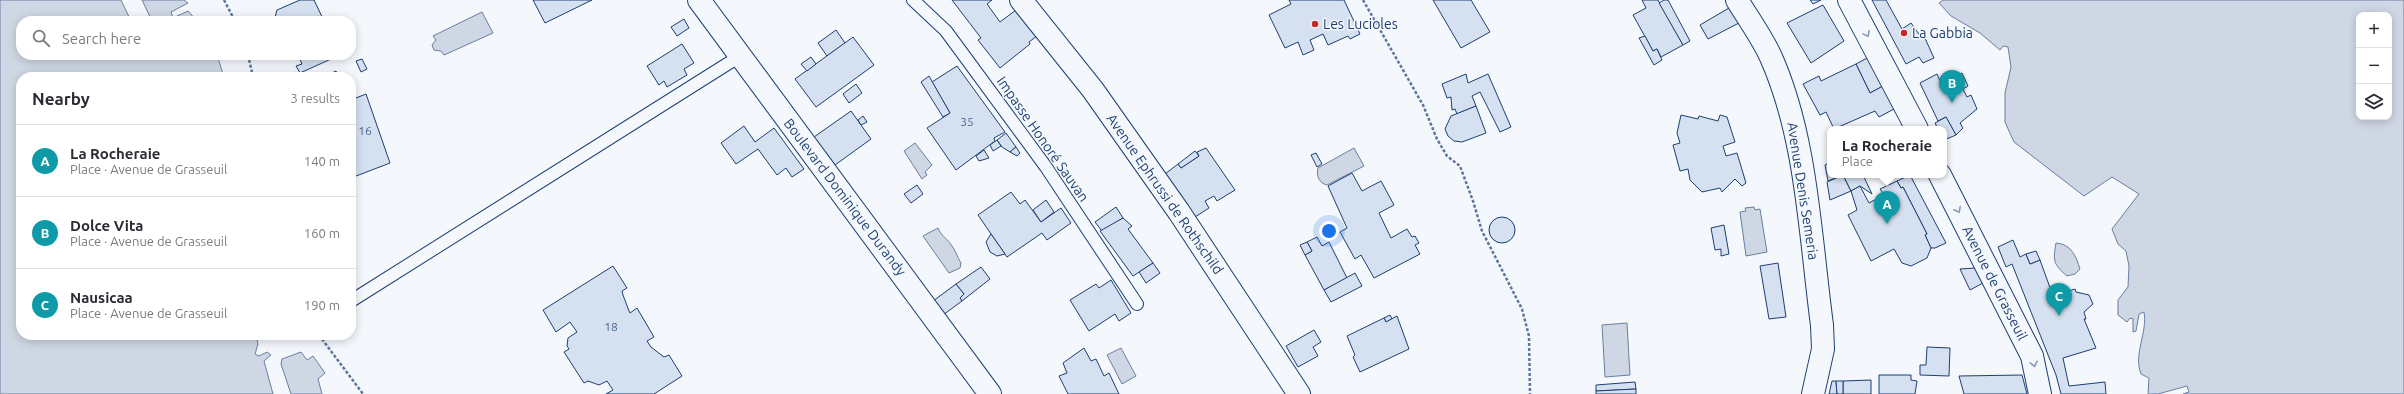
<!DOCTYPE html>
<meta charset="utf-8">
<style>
body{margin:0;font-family:Ubuntu,sans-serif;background:#f7f7f7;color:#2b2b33}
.controls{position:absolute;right:12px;top:12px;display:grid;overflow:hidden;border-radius:8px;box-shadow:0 2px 10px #0003}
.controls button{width:36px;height:36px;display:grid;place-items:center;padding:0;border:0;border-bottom:1px solid #e1e1e2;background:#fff;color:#2b2b33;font:20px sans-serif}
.you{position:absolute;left:1329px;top:231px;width:14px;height:14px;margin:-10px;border:3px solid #fff;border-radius:50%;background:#1a73e8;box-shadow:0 0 0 6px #1a73e833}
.badge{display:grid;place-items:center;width:26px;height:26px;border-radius:50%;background:#0f766e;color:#fff;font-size:13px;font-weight:700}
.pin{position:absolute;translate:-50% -33px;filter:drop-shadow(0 1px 2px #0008)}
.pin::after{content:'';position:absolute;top:21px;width:14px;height:12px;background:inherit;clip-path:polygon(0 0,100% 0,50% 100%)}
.popup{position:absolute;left:1827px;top:126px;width:120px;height:52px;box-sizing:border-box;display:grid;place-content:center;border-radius:8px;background:#fff;filter:drop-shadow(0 1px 3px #0005);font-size:13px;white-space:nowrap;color:#7c7c81}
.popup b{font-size:15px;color:#2b2b33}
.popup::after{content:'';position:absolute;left:50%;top:100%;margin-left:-8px;border:8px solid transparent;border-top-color:#fff}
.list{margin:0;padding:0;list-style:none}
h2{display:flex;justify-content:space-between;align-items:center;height:52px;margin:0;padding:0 16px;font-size:17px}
h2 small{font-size:13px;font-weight:400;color:#7c7c81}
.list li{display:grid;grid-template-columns:26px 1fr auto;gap:12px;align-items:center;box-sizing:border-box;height:72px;padding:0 16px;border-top:1px solid #e1e1e2}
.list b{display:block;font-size:15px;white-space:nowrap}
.list p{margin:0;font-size:13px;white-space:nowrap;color:#7c7c81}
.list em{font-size:13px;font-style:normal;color:#7c7c81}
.icon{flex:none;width:22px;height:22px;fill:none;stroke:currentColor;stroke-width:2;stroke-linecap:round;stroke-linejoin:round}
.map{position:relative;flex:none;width:2404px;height:394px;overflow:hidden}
.search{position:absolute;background:#fff;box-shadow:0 2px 10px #0003;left:16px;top:16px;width:340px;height:44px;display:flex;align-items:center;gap:10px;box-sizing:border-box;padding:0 14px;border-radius:16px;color:#7c7c81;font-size:15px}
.panel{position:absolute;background:#fff;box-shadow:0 2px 10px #0003;left:16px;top:72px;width:340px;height:268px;border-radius:16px}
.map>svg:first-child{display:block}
.water{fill:#cfd7e4;stroke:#687fa3;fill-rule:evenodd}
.building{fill:#d5e0f0;stroke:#1d3f73}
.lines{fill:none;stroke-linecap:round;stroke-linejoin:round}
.lane-casing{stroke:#1d3f73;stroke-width:14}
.street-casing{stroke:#1d3f73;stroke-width:24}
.secondary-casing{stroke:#1d3f73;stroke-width:24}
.path{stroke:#5e769c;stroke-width:2.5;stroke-dasharray:3 2;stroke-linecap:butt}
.lane{stroke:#f4f7fb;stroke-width:12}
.street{stroke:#f4f7fb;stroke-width:22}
.secondary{stroke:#f4f7fb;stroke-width:22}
.oneway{stroke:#889bb7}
.poi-dot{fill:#c62828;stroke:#f4f7fb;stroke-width:1.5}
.labels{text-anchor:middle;stroke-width:3;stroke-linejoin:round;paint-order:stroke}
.number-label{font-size:12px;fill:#4b6792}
.poi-label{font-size:14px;fill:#1d3f73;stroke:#f4f7fb;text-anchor:start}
.street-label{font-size:14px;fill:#1d3f73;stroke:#f4f7fb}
</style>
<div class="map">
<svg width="2404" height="394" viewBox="0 0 2404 394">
<rect width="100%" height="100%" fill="#f4f7fb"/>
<g class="water">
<path d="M0,0H121L131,21H21V55H217L224,77H21V335H256L258,344L255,354L259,356L267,352L271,355L264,361L273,394H0Z"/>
<path d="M142,0H184L188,3L171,12L173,18L188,11L197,21H152Z"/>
<path d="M1943,0H2404V394H2183L2189,392L2187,386L2158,394H2148L2149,378L2141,374C2133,354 2148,332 2144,312L2139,314L2136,331L2133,332V319L2130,318L2127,322L2118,315V300L2128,287L2129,266L2126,251L2118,244L2112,229L2139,194L2112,177L2084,196L2014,142L2005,122V93L2011,67L2008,47L2003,46L2000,50L1980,33L1951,16L1939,3ZM2359,15H2389V117H2359Z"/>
<path d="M482,12L493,33L444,55L441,51L434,50L432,45L436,40L433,36Z"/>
<path d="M915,143L932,165L925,172L927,175L922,179L904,151Z"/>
<path d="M1354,148L1364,166L1327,185C1319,183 1316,176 1318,168Z"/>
<path d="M1754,207L1755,210L1760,209L1767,252L1746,256L1740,212L1746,211L1745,208Z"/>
<path d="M938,228C941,236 948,239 952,246C956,251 957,257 961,263L960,268L949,273L923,236Z"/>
<path d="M2056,243C2071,244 2076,256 2080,269L2075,274L2067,276C2053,264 2053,261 2056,243Z"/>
<path d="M1627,323L1630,375L1605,377L1602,325Z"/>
<path d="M1121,348L1136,376L1122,384L1107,355Z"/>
<path d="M301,352L307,360L313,356L325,373L318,379L322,394H291L281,364L282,359Z"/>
</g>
<g class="building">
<path d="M300,0H314L324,21H274L277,10Z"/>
<path d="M533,0H592L545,23Z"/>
<path d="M952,0H992L987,4L1000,22L1016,10L1037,36L1029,42L1030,44L1000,68L978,40L981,38Z"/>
<path d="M1289,0H1344L1360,34L1350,39L1348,36L1328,45L1323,34L1310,40L1314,50L1303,55L1298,42L1285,48L1269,15L1291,4Z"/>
<path d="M1433,0H1471L1490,32L1461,48Z"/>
<path d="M1642,0H1658L1683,45L1661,57L1657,49L1653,51L1633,15L1646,8Z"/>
<path d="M1664,0H1668L1690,41L1683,45L1659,3Z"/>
<path d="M1810,0H1821L1813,4Z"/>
<path d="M1872,0H1886L1902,29L1911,23L1921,37L1924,36L1934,58L1923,63L1919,57L1906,64Z"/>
<path d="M1823,5L1844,41L1811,63L1787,23Z"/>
<path d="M1729,8L1739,23L1708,39L1700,25Z"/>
<path d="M684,19L689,28L677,36L671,27Z"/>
<path d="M836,30L845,43L827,56L818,43Z"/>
<path d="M1645,36L1653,51L1657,49L1662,60L1654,65L1639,38Z"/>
<path d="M853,37L874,65L816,107L795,79Z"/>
<path d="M682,44L694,63L684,69L687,75L667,87L664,81L659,85L647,66Z"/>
<path d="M298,55H340L300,73L296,66L302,64Z"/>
<path d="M811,57L816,64L807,71L801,64Z"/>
<path d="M1869,57L1883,86L1870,93L1856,64Z"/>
<path d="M362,59L367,69L361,72L356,61Z"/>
<path d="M1856,64L1870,93L1883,86L1894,109L1879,117L1875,111L1834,129L1826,112L1820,115L1803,84L1819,76L1821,81Z"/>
<path d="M957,66L1005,132L994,138L995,141L956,170L927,128L950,113L932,82Z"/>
<path d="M336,71L339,77H323Z"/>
<path d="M1962,73L1968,86L1963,89L1967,97L1971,95L1977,109L1960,123L1963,128L1956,135L1946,117L1938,121L1920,83L1937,74L1941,83Z"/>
<path d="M1466,74L1468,83L1488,74L1511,127L1500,132L1480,92L1472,96L1476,106L1457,114L1455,109L1452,110L1451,97L1447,98L1442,84Z"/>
<path d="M929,76L950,113L943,117L921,82Z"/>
<path d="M856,84L862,93L849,103L843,94Z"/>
<path d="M366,94L390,163L351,178V100Z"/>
<path d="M1476,106L1486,133L1462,142L1454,141L1448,136L1445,129L1451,116Z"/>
<path d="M851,111L871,139L835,165L814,137Z"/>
<path d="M1681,115L1698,119L1699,116L1718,121L1720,115L1727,117L1735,142L1723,146L1726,156L1737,153L1746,183L1742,186L1735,179L1722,192L1720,188L1702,192L1690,180L1688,169L1680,171L1673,145L1680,143L1677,133Z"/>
<path d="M863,116L867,122L861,125L858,120Z"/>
<path d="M1946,117L1956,135L1944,140V129H1938L1935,123Z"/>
<path d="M744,126L755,142L774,128L804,169L792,177L786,168L777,175L758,149L736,164L721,143Z"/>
<path d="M1006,133L1016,147L1010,152L1002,147L997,140Z"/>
<path d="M997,140L1001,146L993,151L990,145Z"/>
<path d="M1016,147L1020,153L1017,156L1010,152Z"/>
<path d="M1206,148L1235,190L1217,201L1214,196L1205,201L1209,208L1195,217L1165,174L1178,164L1181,168L1199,156L1197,152Z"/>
<path d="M984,150L989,158L979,161L976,156Z"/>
<path d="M1195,151L1199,156L1181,168L1178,164Z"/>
<path d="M1316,153L1322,164L1317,167L1311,155Z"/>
<path d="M1830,162V175H1842L1828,181L1825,165Z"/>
<path d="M1352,173L1362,191L1381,181L1394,205L1379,213L1391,238L1407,229L1412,237L1415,236L1419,243L1415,245L1420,254L1374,278L1361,255L1355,259L1340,232L1347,228L1328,186Z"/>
<path d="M1843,175L1851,191L1830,200L1827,182Z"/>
<path d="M1843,175H1863L1872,194L1860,186L1851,191Z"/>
<path d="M1910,175L1946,243L1935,248H1931L1925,235L1927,234L1903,187L1901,188L1897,181Z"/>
<path d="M1897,181L1901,188L1903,187L1927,234L1925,235L1931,248L1927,258L1911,266L1902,263L1894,249L1871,261L1848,215L1857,210L1851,191L1860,186L1869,203L1884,195L1880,189Z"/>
<path d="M917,185L923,194L911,203L904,194Z"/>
<path d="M1011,192L1020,204L1025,200L1041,222L1061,208L1071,223L1047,240L1042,233L1007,257L978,215Z"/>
<path d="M1046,200L1054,212L1041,222L1033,210Z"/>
<path d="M1116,207L1123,218L1102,231L1095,222Z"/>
<circle cx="1502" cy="230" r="13"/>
<path d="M1123,218L1132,226L1128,229L1153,263L1133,276L1100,231Z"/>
<path d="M1724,225L1729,254L1721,256V249L1715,250L1711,228Z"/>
<path d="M991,234L1005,254L997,256L990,252L986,242Z"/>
<path d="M1317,237L1322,246L1329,242L1347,278L1324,290L1305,255L1312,251L1307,242Z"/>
<path d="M2013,240L2020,257L2026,254L2030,264L2040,260L2053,296L2075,289L2076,292L2089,295L2093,304L2084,312L2086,319H2084L2096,348L2063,358L2069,386L2105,382L2106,394H2061L2056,375L2012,264L2006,267L1998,247Z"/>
<path d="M1307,242L1312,251L1305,255L1300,245Z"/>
<path d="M2036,251L2040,260L2030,264L2026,254Z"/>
<path d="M1153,263L1160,273L1146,283L1139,272Z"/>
<path d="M1778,263L1786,317L1769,319L1760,266Z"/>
<path d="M613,266L627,288L622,291L623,295L629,311L630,313L637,308L654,337L647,341L651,347L664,357L669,355L682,376L654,394H606L613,390L607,381L599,385L588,381L584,383L564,352L569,349L567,346L568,338L577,332L570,322L556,332L543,310Z"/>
<path d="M981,267L990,279L962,301L960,298L964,294L956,284Z"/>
<path d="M1975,268L1983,283L1970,290L1960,269Z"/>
<path d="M1355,273L1362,286L1331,302L1324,290Z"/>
<path d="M1111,280L1131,313L1119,321L1115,314L1089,331L1070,300L1096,284L1099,288Z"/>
<path d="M956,284L964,294L960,298L962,301L943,315L933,301Z"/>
<path d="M1390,315L1392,319L1386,322L1384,318Z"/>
<path d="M1397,316L1409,349L1360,372L1353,357L1355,355L1347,336L1384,318L1386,322Z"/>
<path d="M1314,330L1321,342L1313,347L1318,356L1298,367L1286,346Z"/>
<path d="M1927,347L1950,348L1949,376L1920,375V365H1926Z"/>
<path d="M1084,348L1091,361L1096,359L1104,376L1109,373L1119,394H1068L1059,376L1067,373L1063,363Z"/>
<path d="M1879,375H1911V380L1917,381L1915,394H1879Z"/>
<path d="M2022,375L2027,394H1964L1959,376Z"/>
<path d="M1871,380V394H1843V381Z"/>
<path d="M1832,381H1836L1837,394H1829Z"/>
<path d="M1836,381H1843V394H1837Z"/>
<path d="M1635,382L1636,389L1596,391V385Z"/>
<path d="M1636,389V394H1596V391Z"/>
</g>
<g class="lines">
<g class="lane-casing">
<g id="lane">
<path d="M913,0L946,31L1046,167L1137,304"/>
<path d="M351,301L740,56"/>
</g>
</g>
<g class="street-casing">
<g id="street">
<path d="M699,0L990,394"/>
<path d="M1021,0L1093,90L1179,212L1299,394"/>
</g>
</g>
<g class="secondary-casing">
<g id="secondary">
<path d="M1737,0C1748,18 1761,36 1770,55C1807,136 1810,236 1822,325L1823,349L1813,394"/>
<path d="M1849,0L1917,129"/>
<path d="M1940,175L2032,356L2040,394"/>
</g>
</g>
<g class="path">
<path d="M224,0L235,21"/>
<path d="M1363,0L1423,105L1437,139L1447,156L1460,166L1473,201L1482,231L1522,309L1529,336L1530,394"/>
<path d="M248,55L253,77"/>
<path d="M319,335L363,394"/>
</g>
<use href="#lane" class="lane"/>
<use href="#street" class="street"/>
<use href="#secondary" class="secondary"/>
</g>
<defs><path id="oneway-chevron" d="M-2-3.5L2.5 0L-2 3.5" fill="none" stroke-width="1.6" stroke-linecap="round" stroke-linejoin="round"/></defs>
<g class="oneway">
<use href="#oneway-chevron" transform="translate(1867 34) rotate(62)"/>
<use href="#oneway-chevron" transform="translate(1958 210) rotate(63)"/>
<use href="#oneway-chevron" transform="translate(2034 364) rotate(78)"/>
</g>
<g class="poi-dot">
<circle cx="1315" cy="24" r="4"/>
<circle cx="1904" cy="33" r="4"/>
</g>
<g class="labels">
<g class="number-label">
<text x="967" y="126">35</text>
<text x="365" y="135">16</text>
<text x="611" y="331">18</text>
</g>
<g class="poi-label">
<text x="1323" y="29">Les Lucioles</text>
<text x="1912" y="38">La Gabbia</text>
</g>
<g class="street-label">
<text transform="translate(1043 139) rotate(55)" y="5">Impasse Honoré Sauvan</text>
<text transform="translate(1803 191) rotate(81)" y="5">Avenue Denis Semeria</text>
<text transform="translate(1165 194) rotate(55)" y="5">Avenue Ephrussi de Rothschild</text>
<text transform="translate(845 197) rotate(53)" y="5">Boulevard Dominique Durandy</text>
<text transform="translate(1995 283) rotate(63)" y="5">Avenue de Grasseuil</text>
</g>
</g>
</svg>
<div class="controls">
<button>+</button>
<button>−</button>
<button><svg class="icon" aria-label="layers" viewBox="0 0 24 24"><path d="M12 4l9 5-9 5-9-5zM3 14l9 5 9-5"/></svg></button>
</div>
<div class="you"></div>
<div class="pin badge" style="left:1887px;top:224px;background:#0f9aa8">A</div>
<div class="popup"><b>La Rocheraie</b>Place</div>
<div class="pin badge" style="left:1952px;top:103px;background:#0f9aa8">B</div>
<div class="pin badge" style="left:2059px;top:316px;background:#0f9aa8">C</div>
<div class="search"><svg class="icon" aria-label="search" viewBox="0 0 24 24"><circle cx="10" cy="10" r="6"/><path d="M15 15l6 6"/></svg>Search here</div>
<section class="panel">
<h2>Nearby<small>3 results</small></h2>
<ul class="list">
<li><span class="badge" style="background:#0f9aa8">A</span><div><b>La Rocheraie</b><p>Place · Avenue de Grasseuil</p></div><em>140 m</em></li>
<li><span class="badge" style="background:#0f9aa8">B</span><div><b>Dolce Vita</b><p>Place · Avenue de Grasseuil</p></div><em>160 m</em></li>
<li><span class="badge" style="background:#0f9aa8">C</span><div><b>Nausicaa</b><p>Place · Avenue de Grasseuil</p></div><em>190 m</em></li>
</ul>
</section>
</div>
